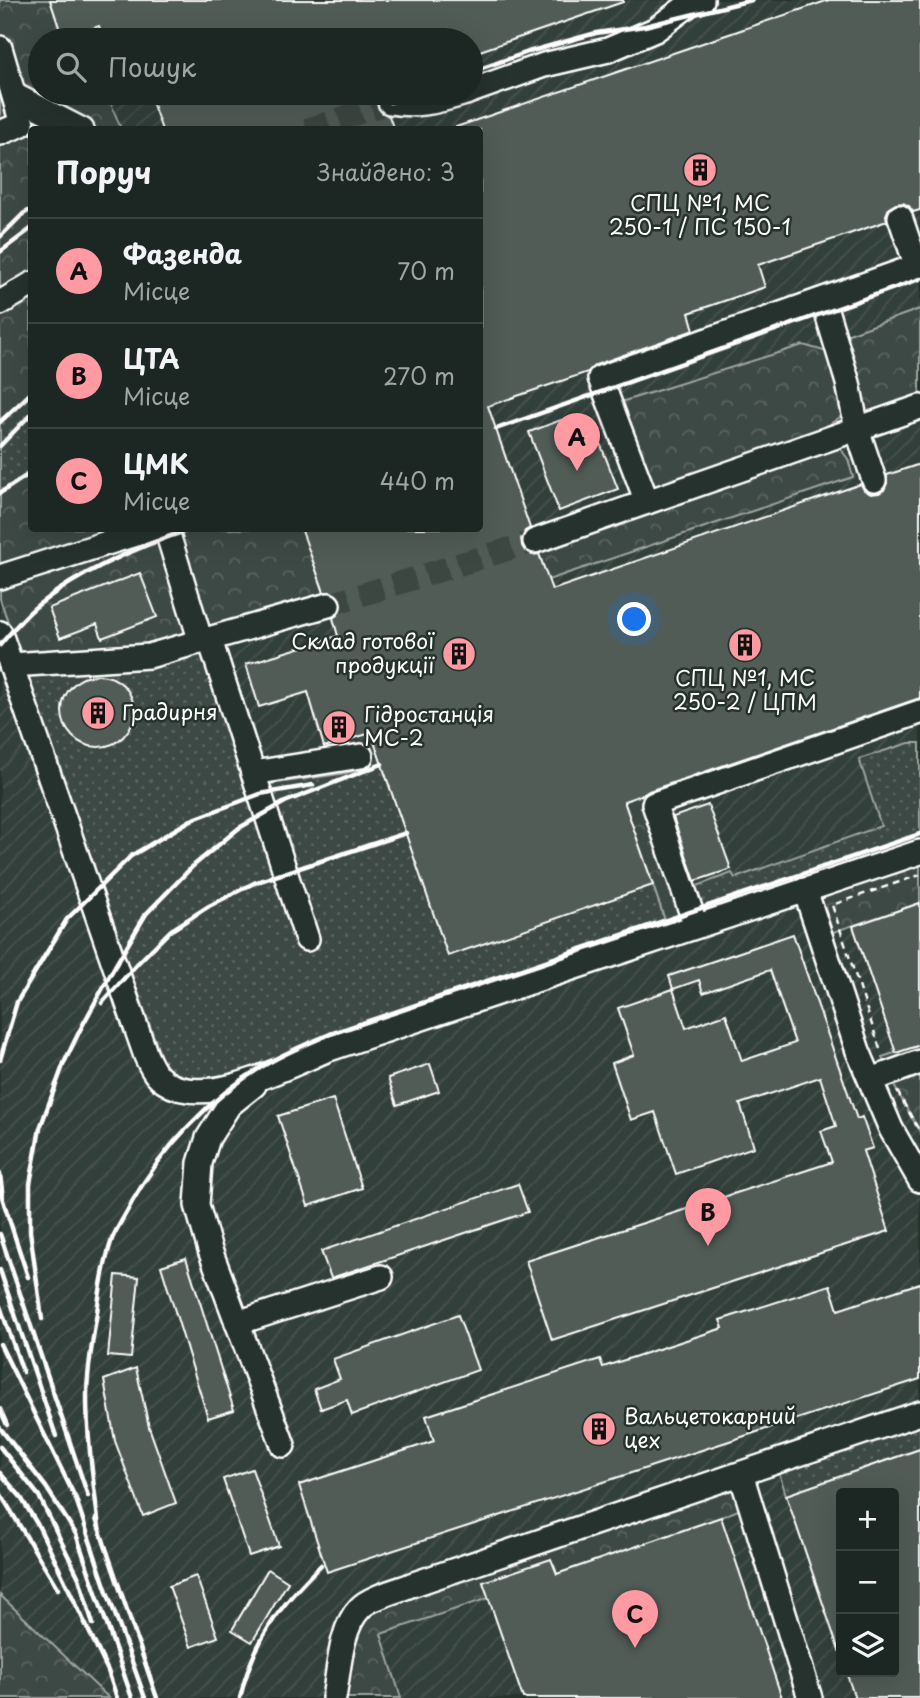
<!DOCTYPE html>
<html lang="uk">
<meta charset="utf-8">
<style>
body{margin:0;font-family:"Playpen Sans",sans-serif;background:#29322f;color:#f1f3f6}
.controls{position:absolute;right:21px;bottom:21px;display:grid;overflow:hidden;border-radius:7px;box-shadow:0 7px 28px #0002}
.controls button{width:63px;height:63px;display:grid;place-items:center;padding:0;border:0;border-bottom:2px solid #3a4340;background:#1c2622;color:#f1f3f6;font:35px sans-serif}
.you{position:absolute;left:635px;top:620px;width:24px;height:24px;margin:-18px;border:5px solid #fff;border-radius:50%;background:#1a73e8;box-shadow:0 0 0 10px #1a73e833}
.badge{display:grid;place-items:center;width:46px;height:46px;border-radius:50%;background:#ff9aa2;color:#111;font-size:23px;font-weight:700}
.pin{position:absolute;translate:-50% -58px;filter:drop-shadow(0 2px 4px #0008)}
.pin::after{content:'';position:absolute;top:37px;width:24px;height:21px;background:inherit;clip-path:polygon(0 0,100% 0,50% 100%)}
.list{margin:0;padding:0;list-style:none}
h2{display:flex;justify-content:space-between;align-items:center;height:91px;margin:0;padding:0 28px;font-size:30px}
h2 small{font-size:23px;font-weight:400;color:#a0a5a5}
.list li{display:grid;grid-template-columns:46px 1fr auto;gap:21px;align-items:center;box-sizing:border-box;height:105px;padding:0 28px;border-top:2px solid #3a4340}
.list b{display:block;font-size:26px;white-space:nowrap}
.list p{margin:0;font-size:23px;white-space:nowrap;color:#a0a5a5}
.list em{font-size:23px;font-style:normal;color:#a0a5a5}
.icon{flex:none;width:38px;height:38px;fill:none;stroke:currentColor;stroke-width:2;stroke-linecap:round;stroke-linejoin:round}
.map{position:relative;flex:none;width:920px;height:1698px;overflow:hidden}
.search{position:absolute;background:#1c2622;box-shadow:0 7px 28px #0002;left:28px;top:28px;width:455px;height:77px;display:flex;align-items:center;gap:18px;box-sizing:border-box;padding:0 24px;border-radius:38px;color:#a0a5a5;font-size:26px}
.panel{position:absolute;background:#1c2622;box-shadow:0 7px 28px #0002;left:28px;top:126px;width:455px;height:406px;border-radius:7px}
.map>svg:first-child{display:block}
.industrial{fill:url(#industrial-furrows);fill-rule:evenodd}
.grass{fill:url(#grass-dots);stroke:#9ea4a2;stroke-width:2}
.forest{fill:url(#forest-crowns);stroke:#9ea4a2;stroke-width:2}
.building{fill:#515c57;stroke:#fff;stroke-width:2;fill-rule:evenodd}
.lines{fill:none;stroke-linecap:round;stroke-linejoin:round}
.minor-tunnel{stroke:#3c4742;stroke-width:23;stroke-dasharray:23 11;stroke-linecap:butt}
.minor-casing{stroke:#fff;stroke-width:28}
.path{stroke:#fff;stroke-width:2.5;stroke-dasharray:7 5;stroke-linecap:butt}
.minor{stroke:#26332d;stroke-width:23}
.rail{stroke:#fff;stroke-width:4.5}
.labels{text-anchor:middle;stroke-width:5;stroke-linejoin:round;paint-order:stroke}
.poi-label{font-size:21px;fill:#fff;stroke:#26332d;text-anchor:start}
</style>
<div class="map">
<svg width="920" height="1698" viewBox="0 0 920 1698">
<defs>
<pattern id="industrial-furrows" width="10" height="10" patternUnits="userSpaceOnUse" patternTransform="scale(1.75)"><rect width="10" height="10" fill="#333f3a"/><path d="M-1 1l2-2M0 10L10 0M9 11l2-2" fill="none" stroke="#47524e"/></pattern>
<pattern id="grass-dots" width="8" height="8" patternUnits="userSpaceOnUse" patternTransform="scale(1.75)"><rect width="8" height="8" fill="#3e4944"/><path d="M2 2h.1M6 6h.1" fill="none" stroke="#5b6460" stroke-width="1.8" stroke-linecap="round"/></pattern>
<pattern id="forest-crowns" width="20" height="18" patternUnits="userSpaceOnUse" patternTransform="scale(1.75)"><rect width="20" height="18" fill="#3e4944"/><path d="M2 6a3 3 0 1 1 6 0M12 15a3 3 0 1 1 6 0" fill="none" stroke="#5b6460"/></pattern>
</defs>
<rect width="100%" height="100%" fill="#26332d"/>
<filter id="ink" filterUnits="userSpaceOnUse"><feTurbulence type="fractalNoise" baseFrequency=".0143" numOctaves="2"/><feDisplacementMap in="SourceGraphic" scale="14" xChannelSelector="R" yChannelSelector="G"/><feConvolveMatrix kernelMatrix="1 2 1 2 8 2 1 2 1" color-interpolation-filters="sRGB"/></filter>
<g filter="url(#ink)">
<path class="industrial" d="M0,0H920V1698H0ZM40,40H471V93H40ZM32,130H480V528H32ZM841,1493H894V1672H841Z"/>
<g class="grass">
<path d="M31,392V472L0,493V422Z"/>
<path d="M210,640L257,786L347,773L382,764L448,955L653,885L665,920L330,1034L288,1052L241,1077L223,1082L182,1078L170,1071L162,1060L23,664Z"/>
<path d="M909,743H920V834L701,908L694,887L732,873L735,878L881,826L859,759Z"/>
<path d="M920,1417V1449L786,1495L777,1466Z"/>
</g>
<g class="forest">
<path d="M0,0H50L63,39L83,32L87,40H40V93H107L121,129L32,130L31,392L0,422Z"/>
<path d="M920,309V397L866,413L846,335Z"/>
<path d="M803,345L831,353L841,388L843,415L814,435L651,489L621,402Z"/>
<path d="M839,447L848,459L853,477L548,580L538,550Z"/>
<path d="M31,472L32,528L302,529L328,605L201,642L23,664L0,599V493Z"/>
<path d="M655,791L691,911L665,920L624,801Z"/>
<path d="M920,852V903L830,933L815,887Z"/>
<path d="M920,1045V1132L887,1073L882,1057Z"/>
<path d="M741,1474L751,1505L721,1517L557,1574L551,1560L483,1582L489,1598L381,1634L401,1698H345L342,1651L360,1608Z"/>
<path d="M0,1595L109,1698H0Z"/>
</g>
<g class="building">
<path d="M50,0H623V2L471,54V40H104L99,26L63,39Z"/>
<path d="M829,0H920V210L913,212L909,206L903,203L896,204L889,208L886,215L887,221L758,265L765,287L689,313L694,330L595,365L588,372L488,406L530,528L525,531L521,538L522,546L525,551L532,555L539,554L552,590L861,484L864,490L871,494L879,493L884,490L887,483V475L920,464V698L649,791L644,794L624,801L653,885L448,956L371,733L324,747L308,692L259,707L246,664L338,636L333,618L338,614L341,609V601L338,595L332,592H324L301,528H480V130H456V127Z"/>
<path d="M149,93H380L376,100L377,107L381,113L389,116L394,130H162Z"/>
<path d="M561,420L573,453L600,443L618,489L559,511L529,432Z"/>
<path d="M140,573L157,617L102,638L97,624L60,638L49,608Z"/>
<circle cx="98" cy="711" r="36"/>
<path d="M708,805L731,869L695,881L673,817Z"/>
<path d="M920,903V1045L896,1053L853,926Z"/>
<path d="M793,934L857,1119L862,1117L873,1148L863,1151L889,1231L552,1340L526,1261L832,1162L821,1131L836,1126L820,1077L740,1104L754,1147L676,1174L655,1112L631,1120L612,1063L634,1055L618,1008L673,989L669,976ZM770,970L795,1043L742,1061L726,1014L686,1028L673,989L699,980L703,993Z"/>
<path d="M430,1064L439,1091L397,1105L388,1078Z"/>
<path d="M333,1099L362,1188L308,1206L278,1116Z"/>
<path d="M518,1184L528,1212L331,1278L321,1251Z"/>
<path d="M186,1258L234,1410L208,1418L161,1266Z"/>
<path d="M116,1275L139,1277L131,1358L108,1356Z"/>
<path d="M920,1283V1379L327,1572L299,1485L434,1441L426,1416L600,1359L603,1367L723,1328L720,1320L830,1285L838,1310Z"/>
<path d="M458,1315L478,1370L352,1415L347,1400L321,1409L314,1389L340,1379L333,1359Z"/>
<path d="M136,1368L149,1427L176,1503L143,1516L115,1441L104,1380Z"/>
<path d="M920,1449V1698H855L846,1672H894V1493H841V1651H839L786,1495Z"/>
<path d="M252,1469L279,1546L249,1556L223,1479Z"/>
<path d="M721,1517L782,1698H523L483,1582L551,1559L557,1574Z"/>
<path d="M268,1569L288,1582L252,1642L232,1630Z"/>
<path d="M196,1576L218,1637L191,1647L169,1586Z"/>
</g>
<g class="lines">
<g class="minor-tunnel">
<path d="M307,130L390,102"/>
<path d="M328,605L535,541"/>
</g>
<g class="minor-casing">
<g id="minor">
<path d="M0,48L22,124L0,133"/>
<path d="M471,91L544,65L608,50L655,30L691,3L702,0"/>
<path d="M14,95L82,130"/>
<path d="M390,102C420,107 438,101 466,93"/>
<path d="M900,217L917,267"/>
<path d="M823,300L848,383L857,429L874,480"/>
<path d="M0,303L32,284"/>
<path d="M647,502L600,378L920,265"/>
<path d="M166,528L201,642"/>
<path d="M535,541L920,407"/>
<path d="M0,577L154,528"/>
<path d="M0,633L146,1056C151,1066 155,1076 165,1082C206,1109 286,1067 326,1050L920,852"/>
<path d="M210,640L307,939"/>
<path d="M11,665L149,656L328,605"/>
<path d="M253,773L361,756"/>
<path d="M805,890L858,1051L891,1129L920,1180"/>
<path d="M696,926L654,804L920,712"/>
<path d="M871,1080L920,1062"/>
<path d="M254,1085L229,1105L208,1138L200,1163L197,1205L210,1250L283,1445"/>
<path d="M237,1323L381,1277"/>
<path d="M741,1474L810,1698"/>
<path d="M334,1698C339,1671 340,1628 360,1608C370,1597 397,1591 411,1585L920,1413"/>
</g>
</g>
<g class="path">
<path d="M880,1049L832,905L920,875"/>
<path d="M897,1091L920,1132"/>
</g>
<use href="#minor" class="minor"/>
<g class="rail">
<path d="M471,72L528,52L596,33L645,26L752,0"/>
<path d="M390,102L416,93"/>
<path d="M0,237L23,214L32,209"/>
<path d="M0,252L32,228"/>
<path d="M0,422L32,392"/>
<path d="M496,429L920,279"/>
<path d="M0,446L32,413"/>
<path d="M0,493L32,472"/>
<path d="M0,645C11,632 24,616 38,605C84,569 139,546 194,528"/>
<path d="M102,1003L137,964L170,931L209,906L254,883L406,833"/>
<path d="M0,1060L17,1002L67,919L131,856L191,820L260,794L313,785"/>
<path d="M0,1174L3,1198"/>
<path d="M0,1191L28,1277"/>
<path d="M0,1234L88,1496"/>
<path d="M0,1270L56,1436"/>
<path d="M0,1306L23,1372"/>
<path d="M42,1319L30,1231V1184L40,1128L64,1063L80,1030L115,966L146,914L193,866L239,828L285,802L382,764"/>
<path d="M0,1344L76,1499L105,1586L145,1698"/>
<path d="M0,1409L7,1425"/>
<path d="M0,1428L46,1487L76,1534L132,1698"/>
<path d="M0,1447L39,1496L79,1578L93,1624"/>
<path d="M0,1473L20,1496L39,1527L108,1671L117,1698"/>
<path d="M0,1493L58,1589"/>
<path d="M96,1519L157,1698"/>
<path d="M99,1528C94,1485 87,1441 87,1396C87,1368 93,1340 97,1312C100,1288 104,1263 112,1239C117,1227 126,1214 132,1202C163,1147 209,1099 263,1066C284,1053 307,1044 330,1034L920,834"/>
<path d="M240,1698C253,1641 280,1605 321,1565"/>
</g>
</g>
</g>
<defs>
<g id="building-disc" transform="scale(1.75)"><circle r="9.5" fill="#ff9aa2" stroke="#26332d"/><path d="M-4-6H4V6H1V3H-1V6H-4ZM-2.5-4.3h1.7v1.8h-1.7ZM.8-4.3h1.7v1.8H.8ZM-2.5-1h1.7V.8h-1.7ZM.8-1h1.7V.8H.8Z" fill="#111"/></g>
</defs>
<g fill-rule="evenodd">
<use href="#building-disc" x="700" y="170"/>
<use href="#building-disc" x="745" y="645"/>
<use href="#building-disc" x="459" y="654"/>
<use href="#building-disc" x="98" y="713"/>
<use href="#building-disc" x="339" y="727"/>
<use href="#building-disc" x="599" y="1429"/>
</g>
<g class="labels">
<g class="poi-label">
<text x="700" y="211" text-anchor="middle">СПЦ №1, МС<tspan x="700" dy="24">250-1 / ПС 150-1</tspan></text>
<text x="434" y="649" text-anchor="end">Склад готової<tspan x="434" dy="24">продукції</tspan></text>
<text x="745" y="686" text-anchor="middle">СПЦ №1, МС<tspan x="745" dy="24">250-2 / ЦПМ</tspan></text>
<text x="122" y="720">Градирня</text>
<text x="364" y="722">Гідростанція<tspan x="364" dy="24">МС-2</tspan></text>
<text x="624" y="1424">Вальцетокарний<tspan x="624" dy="24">цех</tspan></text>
</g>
</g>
</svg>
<div class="controls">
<button>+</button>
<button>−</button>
<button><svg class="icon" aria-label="layers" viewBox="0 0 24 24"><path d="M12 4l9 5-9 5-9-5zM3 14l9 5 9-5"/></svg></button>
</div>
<div class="you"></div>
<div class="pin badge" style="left:577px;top:471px">A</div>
<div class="pin badge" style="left:708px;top:1246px">B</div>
<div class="pin badge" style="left:635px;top:1648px">C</div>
<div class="search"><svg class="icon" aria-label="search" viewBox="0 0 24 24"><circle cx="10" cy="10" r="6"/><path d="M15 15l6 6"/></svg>Пошук</div>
<section class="panel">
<h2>Поруч<small>Знайдено: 3</small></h2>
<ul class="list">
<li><span class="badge">A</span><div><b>Фазенда</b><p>Місце</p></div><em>70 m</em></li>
<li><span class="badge">B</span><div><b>ЦТА</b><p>Місце</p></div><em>270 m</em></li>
<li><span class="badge">C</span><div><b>ЦМК</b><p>Місце</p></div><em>440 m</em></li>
</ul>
</section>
</div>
